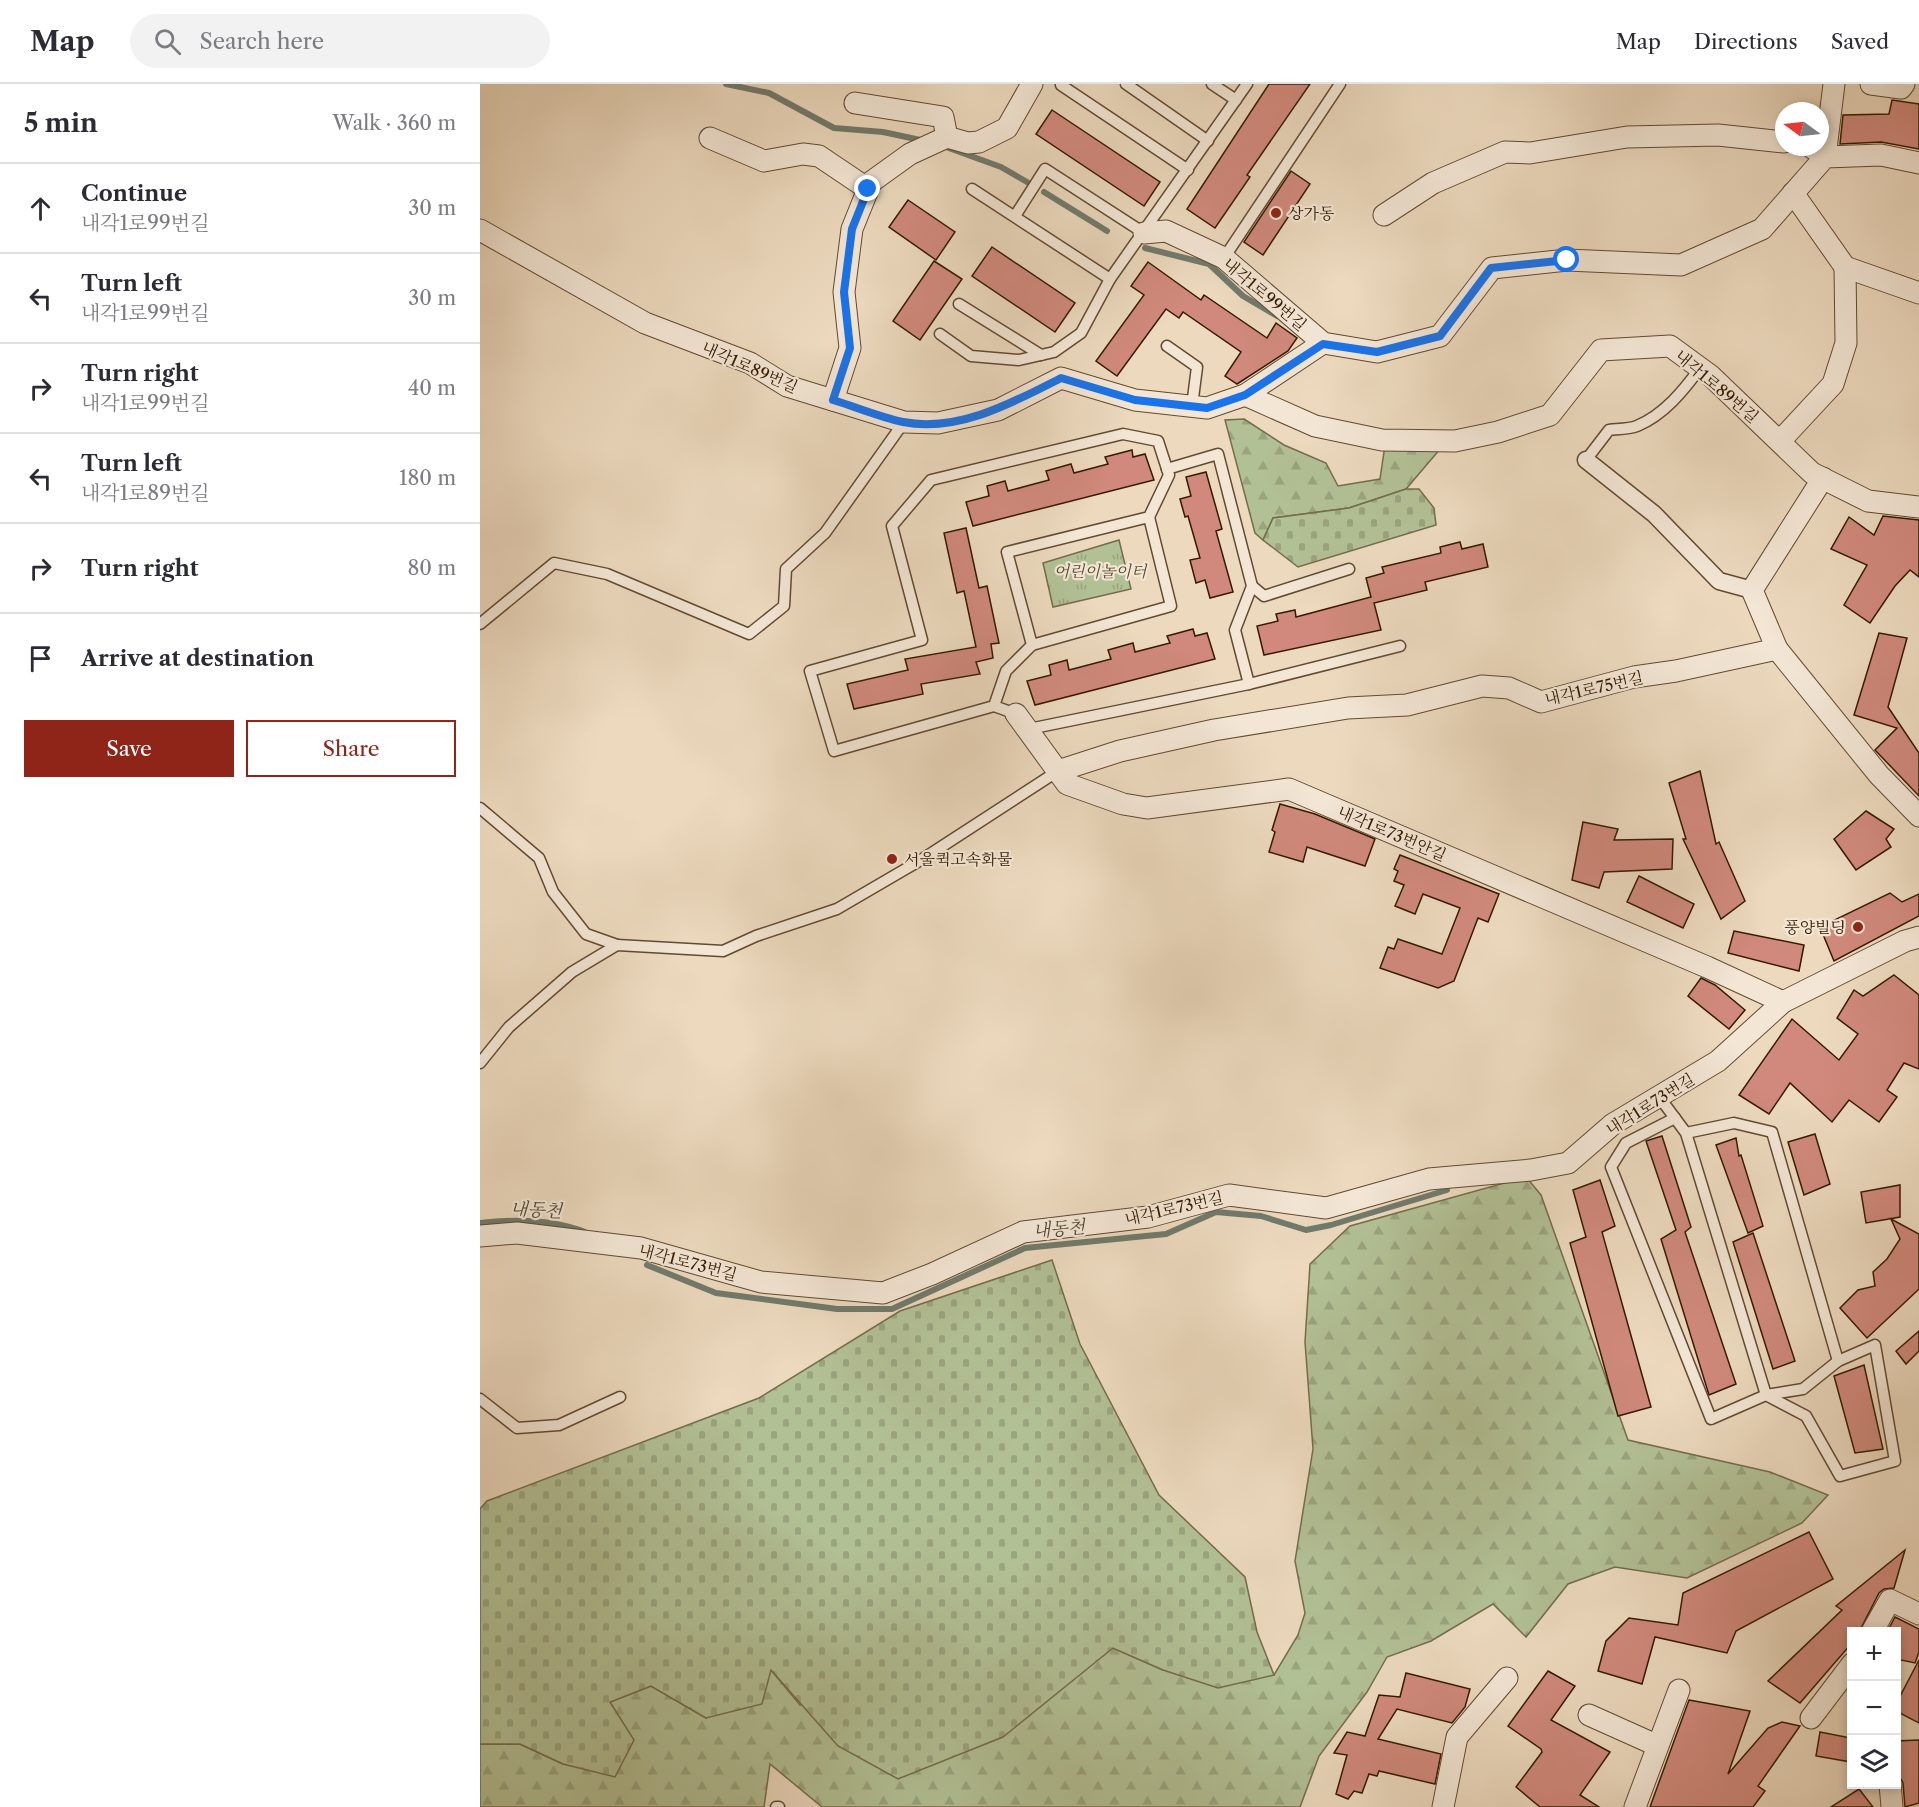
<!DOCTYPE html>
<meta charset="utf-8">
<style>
body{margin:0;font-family:"Libre Caslon Text","Noto Serif KR",serif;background:#f2f2f3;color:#2b2b33}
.controls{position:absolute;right:18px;bottom:18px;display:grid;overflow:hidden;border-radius:0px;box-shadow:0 3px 9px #0003}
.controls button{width:54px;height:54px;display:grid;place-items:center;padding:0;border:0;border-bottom:2px solid #e1e1e2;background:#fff;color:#2b2b33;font:30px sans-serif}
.compass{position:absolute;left:1295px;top:18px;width:54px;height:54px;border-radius:50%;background:#fff;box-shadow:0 3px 9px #0003;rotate:285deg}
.stop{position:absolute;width:18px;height:18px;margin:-14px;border:4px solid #1a73e8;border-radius:50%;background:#fff}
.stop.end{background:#1a73e8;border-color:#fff;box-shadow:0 2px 6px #0008}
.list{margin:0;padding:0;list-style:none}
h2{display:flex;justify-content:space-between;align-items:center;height:78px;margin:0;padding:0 24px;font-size:26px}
h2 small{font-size:20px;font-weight:400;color:#7c7c81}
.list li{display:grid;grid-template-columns:39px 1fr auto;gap:18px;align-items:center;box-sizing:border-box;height:90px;padding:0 24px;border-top:2px solid #e1e1e2}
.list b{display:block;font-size:22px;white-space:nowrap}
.list p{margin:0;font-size:20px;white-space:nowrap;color:#7c7c81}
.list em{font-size:20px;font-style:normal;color:#7c7c81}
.actions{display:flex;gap:12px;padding:18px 24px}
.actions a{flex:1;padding:14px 0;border:2px solid #8f2418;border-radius:0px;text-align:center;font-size:21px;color:#8f2418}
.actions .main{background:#8f2418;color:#fff}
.icon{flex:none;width:33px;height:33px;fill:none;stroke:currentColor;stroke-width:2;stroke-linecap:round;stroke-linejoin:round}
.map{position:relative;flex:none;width:1439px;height:1723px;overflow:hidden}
header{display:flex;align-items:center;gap:36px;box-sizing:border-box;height:84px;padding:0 30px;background:#fff;border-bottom:2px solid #e1e1e2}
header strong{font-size:28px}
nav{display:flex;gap:33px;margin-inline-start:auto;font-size:21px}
.search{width:420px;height:54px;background:#f2f2f3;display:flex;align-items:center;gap:15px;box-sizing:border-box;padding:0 21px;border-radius:33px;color:#7c7c81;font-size:22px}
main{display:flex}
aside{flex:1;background:#fff}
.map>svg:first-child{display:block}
.forest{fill:url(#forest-firs);stroke:#746d4b;stroke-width:1.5}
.cemetery{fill:url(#cemetery-stones);stroke:#746d4b;stroke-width:1.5}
.park{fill:url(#park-tufts);stroke:#746d4b;stroke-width:1.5}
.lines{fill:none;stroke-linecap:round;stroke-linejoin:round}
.stream{stroke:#717a6c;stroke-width:6}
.building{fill:#d0897c;stroke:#351a01;stroke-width:1.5}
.service-casing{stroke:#634a30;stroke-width:13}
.pedestrian-casing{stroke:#634a30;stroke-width:19}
.minor-casing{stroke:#634a30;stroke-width:23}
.service{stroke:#f3e6d5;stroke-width:10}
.pedestrian{stroke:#f3e6d5;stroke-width:16}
.minor{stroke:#f3e6d5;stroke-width:21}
.route{stroke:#1a73e8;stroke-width:8}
.poi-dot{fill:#8f2418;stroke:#f3e6d5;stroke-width:2}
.labels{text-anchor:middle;stroke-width:4.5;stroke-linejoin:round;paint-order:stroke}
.poi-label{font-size:16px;fill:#351a01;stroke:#f3e6d5;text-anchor:start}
.street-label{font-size:16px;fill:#351a01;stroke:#f3e6d5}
.park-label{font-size:16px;font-style:italic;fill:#5a4c2d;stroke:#f3e6d5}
.water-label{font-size:18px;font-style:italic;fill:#534a37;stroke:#f3e6d5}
</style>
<header>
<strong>Map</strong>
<div class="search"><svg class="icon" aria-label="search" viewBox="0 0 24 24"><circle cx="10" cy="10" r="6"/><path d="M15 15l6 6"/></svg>Search here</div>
<nav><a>Map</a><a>Directions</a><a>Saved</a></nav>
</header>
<main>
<aside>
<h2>5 min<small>Walk · 360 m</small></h2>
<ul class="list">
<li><svg class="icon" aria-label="ahead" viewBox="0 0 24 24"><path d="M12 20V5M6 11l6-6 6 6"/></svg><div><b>Continue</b><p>내각1로99번길</p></div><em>30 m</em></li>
<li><svg class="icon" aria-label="left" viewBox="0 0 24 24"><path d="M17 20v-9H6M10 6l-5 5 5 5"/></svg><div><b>Turn left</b><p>내각1로99번길</p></div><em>30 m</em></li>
<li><svg class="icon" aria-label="right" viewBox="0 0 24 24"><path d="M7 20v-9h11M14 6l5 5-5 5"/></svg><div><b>Turn right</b><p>내각1로99번길</p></div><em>40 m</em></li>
<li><svg class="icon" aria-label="left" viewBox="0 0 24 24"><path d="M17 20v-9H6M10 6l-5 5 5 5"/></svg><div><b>Turn left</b><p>내각1로89번길</p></div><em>180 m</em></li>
<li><svg class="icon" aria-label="right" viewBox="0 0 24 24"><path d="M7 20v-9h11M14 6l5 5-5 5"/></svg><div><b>Turn right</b></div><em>80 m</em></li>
<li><svg class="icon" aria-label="arrive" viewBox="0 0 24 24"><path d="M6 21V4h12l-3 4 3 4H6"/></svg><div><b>Arrive at destination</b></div></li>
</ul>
<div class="actions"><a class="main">Save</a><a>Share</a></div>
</aside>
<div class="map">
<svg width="1439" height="1723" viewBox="0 0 1439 1723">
<defs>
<pattern id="forest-firs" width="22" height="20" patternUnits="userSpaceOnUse" patternTransform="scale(1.5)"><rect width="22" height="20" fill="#b2c095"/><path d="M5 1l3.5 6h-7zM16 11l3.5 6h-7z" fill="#9aa47f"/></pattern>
<pattern id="cemetery-stones" width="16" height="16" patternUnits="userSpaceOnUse" patternTransform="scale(1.5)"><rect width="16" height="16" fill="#b2c095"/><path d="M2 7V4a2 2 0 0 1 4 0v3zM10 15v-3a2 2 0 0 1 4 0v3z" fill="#9aa47f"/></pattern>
<pattern id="park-tufts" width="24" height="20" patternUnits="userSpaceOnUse" patternTransform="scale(1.5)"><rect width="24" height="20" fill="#b2c095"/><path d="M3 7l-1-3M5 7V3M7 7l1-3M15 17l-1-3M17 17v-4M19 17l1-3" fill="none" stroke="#9aa47f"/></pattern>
</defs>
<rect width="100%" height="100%" fill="#ecd9be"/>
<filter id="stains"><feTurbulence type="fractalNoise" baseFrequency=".00333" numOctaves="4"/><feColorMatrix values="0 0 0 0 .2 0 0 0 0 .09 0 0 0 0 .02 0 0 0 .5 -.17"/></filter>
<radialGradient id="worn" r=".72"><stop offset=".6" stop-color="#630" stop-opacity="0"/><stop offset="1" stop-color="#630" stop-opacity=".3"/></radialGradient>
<g class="forest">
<path d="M764,335L804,361L846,379L858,402L900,395L905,361L961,364L926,405L869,424L793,434L783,456L775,449L745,336Z"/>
<path d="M1046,1093L1061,1111L1148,1356L1290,1388L1348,1411L1322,1439L1207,1494L1135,1483L1088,1500L1046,1553L1013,1520L951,1557L907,1573L887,1608L839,1672L820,1723H342L290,1680L284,1723H0V1660H40L83,1680L130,1618L171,1602L226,1634L291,1586L320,1621L593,1595L633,1564L683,1586L794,1591L818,1551L825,1529L815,1477L833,1365L825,1258L830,1180L870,1142Z"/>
</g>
<g class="cemetery">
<path d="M926,405H939L954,424L956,441L818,483L783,456L793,434L869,424Z"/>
<path d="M572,1176L600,1260L679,1411L765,1493L777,1548L794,1591L738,1604L683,1586L633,1564L523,1653L418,1695L358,1662L291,1586L282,1620L226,1634L171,1602L130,1618L154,1656L135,1693L83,1680L40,1660H0V1425L7,1417L279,1314L420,1227Z"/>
</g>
<path class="park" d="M639,456L651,505L573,523L563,479Z"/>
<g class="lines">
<g class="stream">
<path d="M246,0L289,9L354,44L403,48L445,57"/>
<path d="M466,63L521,83L547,98"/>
<path d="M564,108L627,147"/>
<path d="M665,164L729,180L763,212L797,232"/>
<path d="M0,1139C35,1135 72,1135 105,1148"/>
<path d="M167,1181L236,1209L357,1225H412L545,1164L686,1150L736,1128L781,1132L826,1146L851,1141L967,1106"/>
</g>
</g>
<g class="building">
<path d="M789,0H830L767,91L770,93L735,144L707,125Z"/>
<path d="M1412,16L1439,20V65L1401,58L1360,60L1363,31L1409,30Z"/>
<path d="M572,26L680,98L664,122L556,50Z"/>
<path d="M811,87L830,100L783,171L764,158Z"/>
<path d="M428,116L475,148L456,176L409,143Z"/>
<path d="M512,163L595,219L575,248L492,192Z"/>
<path d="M454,177L482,195L440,256L413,237Z"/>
<path d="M668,178L721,216L724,211L787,254L796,239L817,254L808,267L757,300L745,292L761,268L703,228L699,234L686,225L637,292L616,277L664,211L651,202Z"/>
<path d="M652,366L653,373L665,370L674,396L493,442L486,418L509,412L507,402L525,397L528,407L569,396L566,387L591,380L594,389L628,380L625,373Z"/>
<path d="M726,388L742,445L736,447L753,508L730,514L725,496L716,499L710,476L720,474L708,432L705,433L700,415L711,412L706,393Z"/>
<path d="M1403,432L1439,436V493L1430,486L1415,502L1390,539L1364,521L1387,481L1351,465L1369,433L1394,451Z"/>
<path d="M486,444L499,504L507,502L519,559L511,560L513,574L496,578L500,590L441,600L443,610L374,625L367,600L428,586L425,575L496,563L484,507L477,509L464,449Z"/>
<path d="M980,458L982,465L1003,460L1008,483L945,498L947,506L894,519L901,546L784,571L777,542L798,537L796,530L815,526L816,533L891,513L886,494L904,489L902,483L961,469L960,463Z"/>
<path d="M713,545L715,552L727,549L735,575L555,621L547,597L571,591L569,581L587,576L589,586L631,575L628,566L653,559L655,568L690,559L687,552Z"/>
<path d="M1399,549L1427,554L1408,623L1439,669V712L1395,666L1417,644L1374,631Z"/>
<path d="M1220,687L1236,760L1239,758L1265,817L1241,835L1203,755H1206L1189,699Z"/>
<path d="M800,720L835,730L895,755L885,782L827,763L823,778L789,768L795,748L792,746Z"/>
<path d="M1386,727L1414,745L1406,755L1411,763L1376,786L1354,755Z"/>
<path d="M1103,738L1138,745L1134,756L1193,755L1192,785L1124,788L1119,804L1092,796Z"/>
<path d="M920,771L1019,810L1008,838L998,834L974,897L958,904L900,884L908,863L914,865L918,855L962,870L980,824L943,810L935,830L915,822L924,801L914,797L918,787L914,785Z"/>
<path d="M1159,792L1214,820L1203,844L1147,818Z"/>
<path d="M1410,809L1422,818L1439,810V832L1354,877L1340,843Z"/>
<path d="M1254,847L1324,861L1319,887L1248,869Z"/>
<path d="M1414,891L1439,911V985L1424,979L1407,1006L1417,1013L1399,1038L1369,1016L1352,1038L1310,999L1289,1030L1259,1011L1312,935L1359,976L1378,950L1357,934L1374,906L1383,912Z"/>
<path d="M1221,894L1235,901L1265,926L1249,945L1208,912Z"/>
<path d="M1335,1050L1350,1100L1324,1111L1308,1058Z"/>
<path d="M1182,1052L1211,1143L1205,1148L1256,1300L1229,1311L1181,1155L1196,1146L1166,1057Z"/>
<path d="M1256,1054L1259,1072L1261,1071L1283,1142L1268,1149L1236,1061Z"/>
<path d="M1120,1096L1135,1142L1122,1148L1171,1323L1138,1332L1090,1159L1106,1153L1093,1106Z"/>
<path d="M1420,1101V1133L1386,1139L1381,1108Z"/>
<path d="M1411,1135L1439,1150V1205L1387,1254L1360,1224L1378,1206L1395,1202L1393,1188L1407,1175L1420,1155Z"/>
<path d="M1273,1149L1315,1277L1293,1285L1253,1158Z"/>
<path d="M1439,1247V1267L1426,1280L1416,1267Z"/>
<path d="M1384,1281L1403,1365L1375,1369L1354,1292Z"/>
<path d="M1329,1448L1353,1495L1256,1547L1247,1569L1175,1553L1162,1600L1118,1587L1126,1557L1149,1534L1198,1541L1203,1509Z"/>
<path d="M1425,1466L1414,1504L1404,1505L1399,1509L1379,1548H1371V1560L1320,1619L1288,1597L1362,1526L1356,1522Z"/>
<path d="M1415,1533L1439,1545V1568L1435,1579L1416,1575V1548H1407Z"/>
<path d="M1439,1576V1639L1416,1627V1620Z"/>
<path d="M1068,1587L1095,1602L1071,1636L1130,1668L1100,1711L1119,1723H1060L1036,1703L1062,1668L1061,1665L1028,1642Z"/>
<path d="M926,1589L990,1605L985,1623L972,1639L917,1625L898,1655L961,1670L955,1700L899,1687L897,1692L889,1690L882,1709L874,1707L868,1715L856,1710L867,1671L854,1669L867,1648L885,1652L899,1611L920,1613Z"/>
<path d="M1209,1616L1270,1627L1248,1690L1288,1644L1302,1638L1320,1642L1278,1702L1285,1707L1273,1723H1170Z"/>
<path d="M1340,1648L1371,1654V1678L1336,1672Z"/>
<path d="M1439,1656V1719L1425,1723L1423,1699L1418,1690L1416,1657Z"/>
<path d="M1379,1705L1393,1723H1351Z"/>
</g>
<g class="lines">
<g class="service-casing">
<g id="service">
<path d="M646,0L728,57"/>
<path d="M732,0L756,16"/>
<path d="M581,1L708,86"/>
<path d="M492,105L630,195L767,0"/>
<path d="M535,132L565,85L664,149"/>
<path d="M744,174L860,0"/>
<path d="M479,220L561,271"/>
<path d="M460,250L491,272L539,276L574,268L601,249L630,195"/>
<path d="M687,262L717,283L712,322"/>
<path d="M1106,376L1129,346C1138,345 1149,345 1157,342C1184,331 1204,306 1220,284"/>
<path d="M687,385L738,370L772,502L755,546L769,600"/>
<path d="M772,502L784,512L869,485"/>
<path d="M0,540L74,479L127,490L269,550L304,522L306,485L345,449L424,338"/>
<path d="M552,561L691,522L669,433"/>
<path d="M514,622L526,587L552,561L527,468L669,433L689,391L678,357L643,350L451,396L412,442L442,556L330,587L354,667L514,622L536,630"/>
<path d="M549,645L769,600L920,562"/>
<path d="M0,724L59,774L73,808L106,850L137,861"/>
<path d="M0,979L29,943L92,888L137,861L243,867L276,852L357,825L441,776L578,687"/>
<path d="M1180,1014L1206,1049L1286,1311L1326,1332L1360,1392L1415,1377L1395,1261L1358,1277L1292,1048L1254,1039L1206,1049"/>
<path d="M1195,1034L1146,1059L1131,1083L1231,1335L1286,1311L1323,1305L1358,1277"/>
<path d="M0,1315L37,1344L79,1341L140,1313"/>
<path d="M296,1723H299"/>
</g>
</g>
<g class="pedestrian-casing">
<path id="pedestrian" d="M1106,376L1174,430L1239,497L1272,506"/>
</g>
<g class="minor-casing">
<g id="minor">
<path d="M1391,0L1421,4L1424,0"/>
<path d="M375,19L463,33L467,53"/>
<path d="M230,54L284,77L323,70L339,72L388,105"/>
<path d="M1331,63L1345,73L1354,0"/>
<path d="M1313,109L1365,183"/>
<path d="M904,131L953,99L1025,68L1050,69L1147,53L1238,51L1304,58"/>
<path d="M0,146L165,239L270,279L307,302L424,338L458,339L518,326L581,294L655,316L727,324L765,311L843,259"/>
<path d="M664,149L686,147L744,174L843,259L897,268L960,252L1012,184L1087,176L1201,181L1282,145L1345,73L1401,71L1439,79"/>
<path d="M765,311L835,342L902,356L975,357L1018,348L1070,331L1121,266L1190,262L1231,292L1332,389L1388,417L1439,423"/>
<path d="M353,316L370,264L364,208L372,145L391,98L430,70L467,53L488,59L499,58L527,44L552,0"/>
<path d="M1300,357L1353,300L1366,259L1365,183L1439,209"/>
<path d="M1297,565L1272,506L1343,394"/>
<path d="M536,630L587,700L643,720L667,724L809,705L1227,883L1303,918"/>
<path d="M578,687L640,667L734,646L868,624L927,621L1002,602L1029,604L1061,618L1154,593L1196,587L1297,565L1399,691L1439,732"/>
<path d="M0,1152L37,1149L161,1164L281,1198L403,1209L452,1190L543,1148L668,1133L749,1111L846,1124L949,1095L1051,1086L1088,1079L1133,1040L1238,977L1303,918L1425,857L1439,853"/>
<path d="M1392,1548L1410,1516L1439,1530"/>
<path d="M1109,1631L1176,1661"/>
<path d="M1331,1634L1372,1580"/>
<path d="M1410,1700L1412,1723"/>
<path d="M963,1723L977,1653L1027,1594"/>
<path d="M1155,1723L1199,1606"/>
</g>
</g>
<use href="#service" class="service"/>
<use href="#pedestrian" class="pedestrian"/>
<use href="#minor" class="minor"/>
</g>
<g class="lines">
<path class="route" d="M388,105L372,145L364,208L370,264L353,316C376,323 400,333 423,338C478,349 534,318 581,294L655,316L727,324L765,311L843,260L897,268L960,252L1011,184L1087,176"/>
</g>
<g class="poi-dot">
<circle cx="796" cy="129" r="6"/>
<circle cx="412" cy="775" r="6"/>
<circle cx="1378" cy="843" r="6"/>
</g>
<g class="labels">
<g class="poi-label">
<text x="808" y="135">상가동</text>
<text x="424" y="781">서울퀵고속화물</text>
<text x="1366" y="849" text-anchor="end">풍양빌딩</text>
</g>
<g class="street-label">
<text transform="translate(785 210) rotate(40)" y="6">내각1로99번길</text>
<text transform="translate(270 283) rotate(24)" y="6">내각1로89번길</text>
<text transform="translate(1237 302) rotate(40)" y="6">내각1로89번길</text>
<text transform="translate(1114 604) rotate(-13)" y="6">내각1로75번길</text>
<text transform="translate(912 749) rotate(23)" y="6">내각1로73번안길</text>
<text transform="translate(1170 1020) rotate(-32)" y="6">내각1로73번길</text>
<text transform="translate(694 1124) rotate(-13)" y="6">내각1로73번길</text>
<text transform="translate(208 1178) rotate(15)" y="6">내각1로73번길</text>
</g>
<g class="park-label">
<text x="620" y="493">어린이놀이터</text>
</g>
<g class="water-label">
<text transform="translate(56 1126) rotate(3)" y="6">내동천</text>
<text transform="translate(579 1145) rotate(-5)" y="6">내동천</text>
</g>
</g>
<rect width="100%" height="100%" filter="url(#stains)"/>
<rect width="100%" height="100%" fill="url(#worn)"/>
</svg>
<div class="controls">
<button>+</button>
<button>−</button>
<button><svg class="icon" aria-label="layers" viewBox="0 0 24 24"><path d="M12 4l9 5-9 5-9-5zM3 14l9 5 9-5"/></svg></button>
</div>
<svg class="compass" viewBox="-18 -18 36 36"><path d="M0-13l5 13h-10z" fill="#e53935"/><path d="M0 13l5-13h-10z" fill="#7c7c81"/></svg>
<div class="stop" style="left:1087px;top:176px"></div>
<div class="stop end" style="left:388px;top:105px"></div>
</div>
</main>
